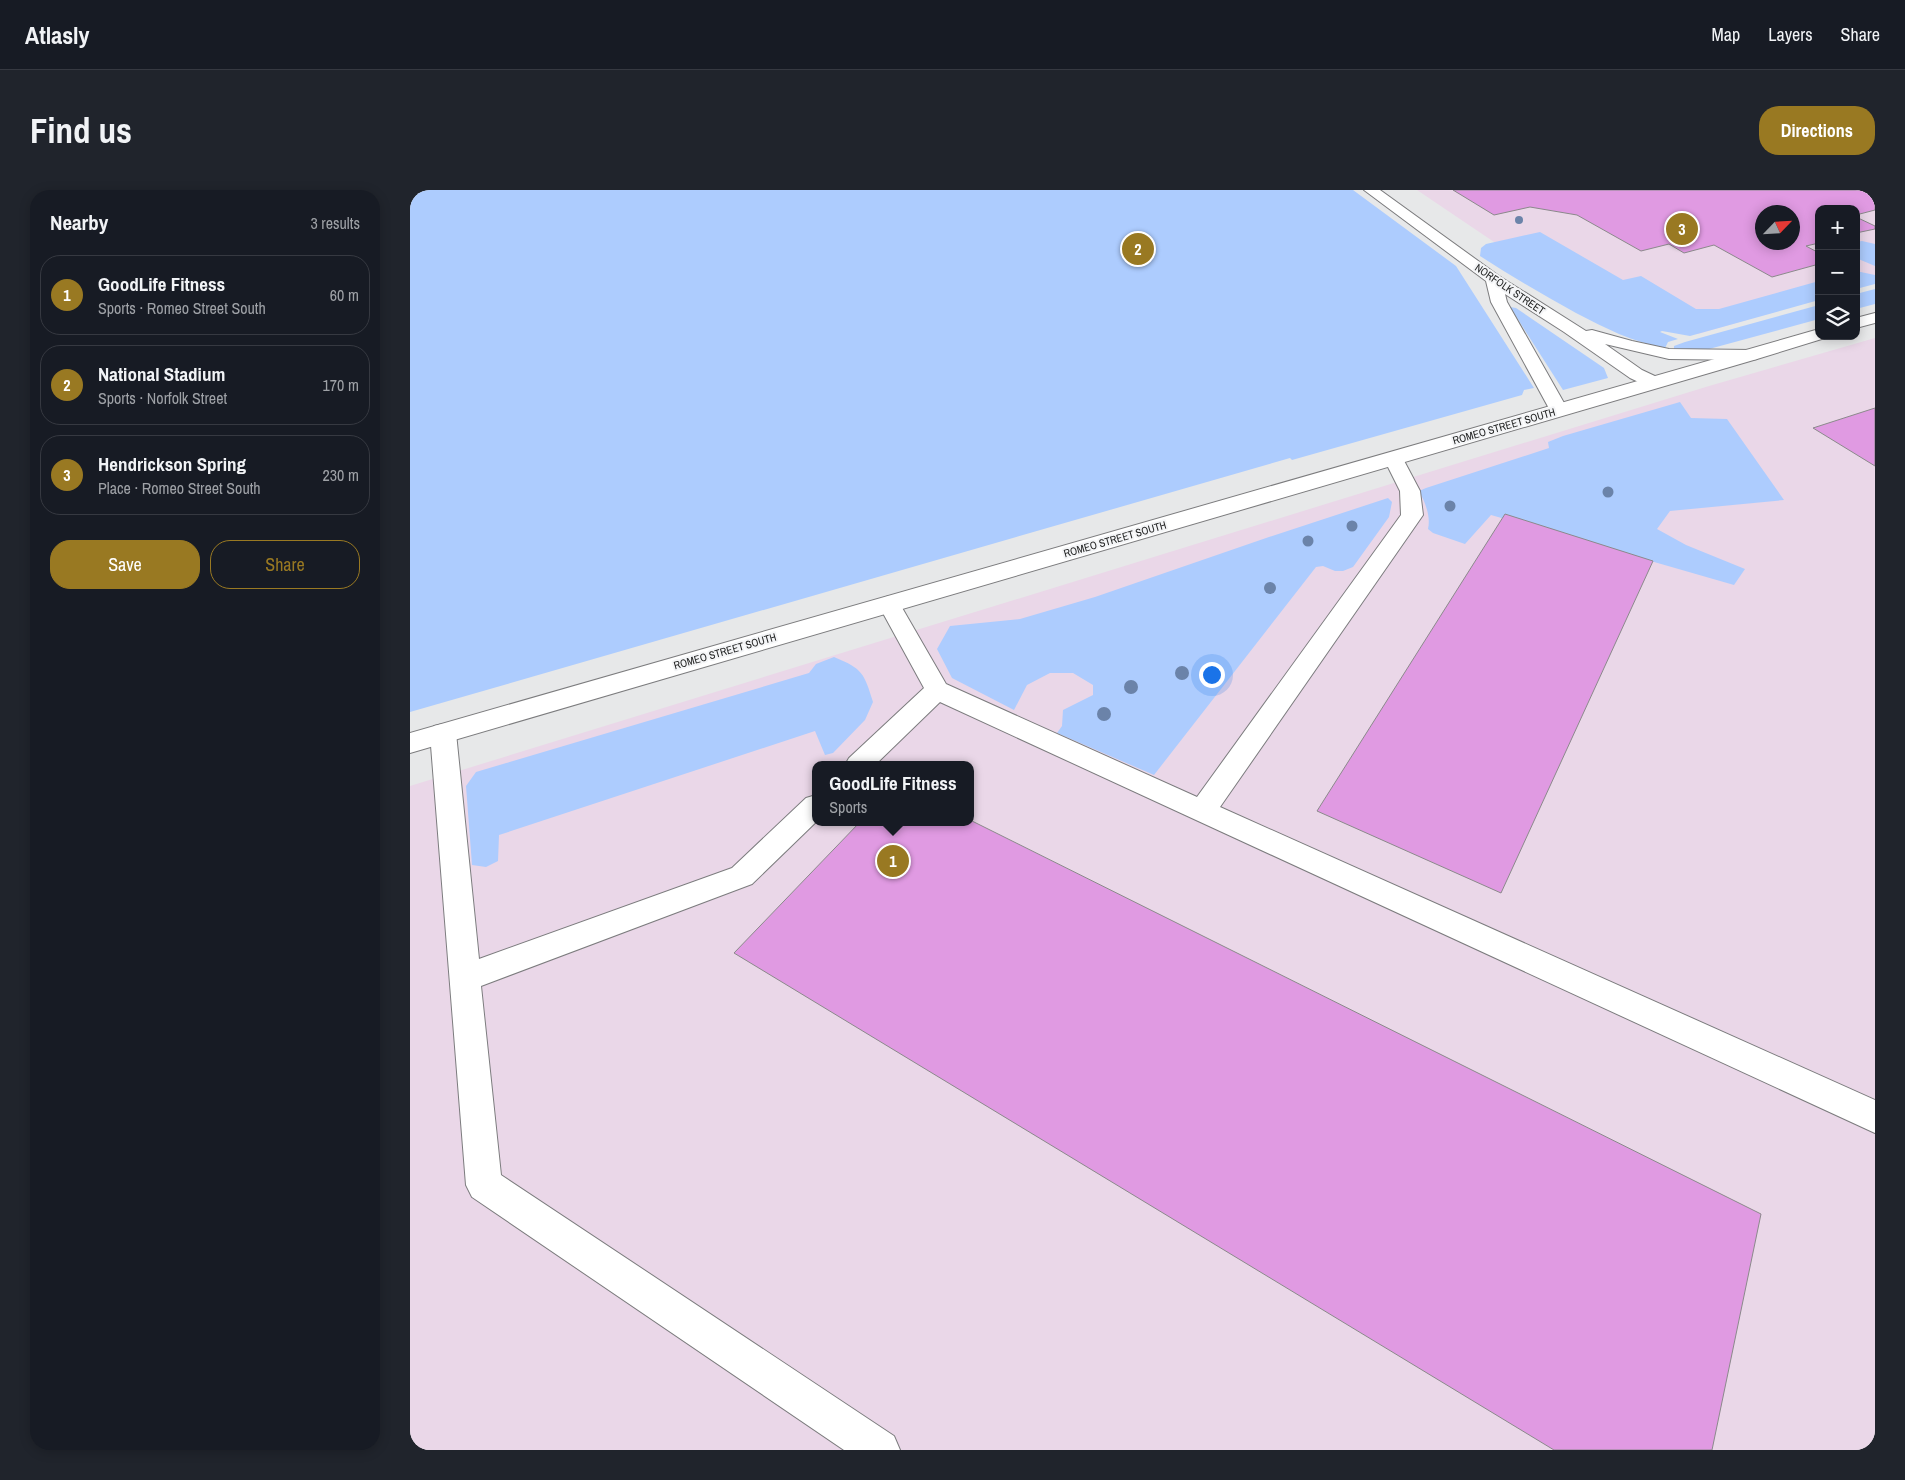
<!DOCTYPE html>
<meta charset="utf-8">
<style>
body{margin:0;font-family:"Archivo Narrow",sans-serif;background:#20242c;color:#f1f3f6}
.controls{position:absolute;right:15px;top:15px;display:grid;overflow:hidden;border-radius:10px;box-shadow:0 2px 12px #0003}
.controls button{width:45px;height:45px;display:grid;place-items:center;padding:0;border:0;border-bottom:1px solid #363941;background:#171b24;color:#f1f3f6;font:25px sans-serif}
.compass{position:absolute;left:1345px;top:15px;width:45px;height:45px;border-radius:50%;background:#171b24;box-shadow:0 2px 12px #0003;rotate:65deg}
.you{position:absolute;left:801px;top:484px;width:18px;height:18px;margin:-12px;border:4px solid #fff;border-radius:50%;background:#1a73e8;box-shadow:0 0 0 8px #1a73e833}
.badge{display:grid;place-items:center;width:32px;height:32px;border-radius:50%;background:#997922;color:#fff;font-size:16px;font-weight:700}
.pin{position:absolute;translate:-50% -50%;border:2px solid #fff;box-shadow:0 1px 5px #0006}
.popup{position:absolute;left:402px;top:571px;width:162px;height:65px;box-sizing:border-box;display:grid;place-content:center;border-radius:10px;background:#171b24;filter:drop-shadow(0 1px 4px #0005);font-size:16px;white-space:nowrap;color:#9ea1a6}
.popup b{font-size:19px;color:#f1f3f6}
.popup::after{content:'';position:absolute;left:50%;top:100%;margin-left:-10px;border:10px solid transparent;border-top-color:#171b24}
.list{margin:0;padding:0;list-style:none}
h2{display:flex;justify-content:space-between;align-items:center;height:65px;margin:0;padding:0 20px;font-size:21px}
h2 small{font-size:16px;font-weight:400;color:#9ea1a6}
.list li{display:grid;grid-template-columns:32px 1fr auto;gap:15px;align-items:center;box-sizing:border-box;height:80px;margin:0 10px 10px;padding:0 10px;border:1px solid #363941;border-radius:20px}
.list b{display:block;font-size:19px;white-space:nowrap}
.list p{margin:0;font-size:16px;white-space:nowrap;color:#9ea1a6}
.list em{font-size:16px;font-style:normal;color:#9ea1a6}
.actions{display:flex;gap:10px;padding:15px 20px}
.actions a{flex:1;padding:11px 0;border:1px solid #997922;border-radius:20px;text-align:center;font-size:18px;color:#997922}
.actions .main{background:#997922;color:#fff}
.icon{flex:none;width:28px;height:28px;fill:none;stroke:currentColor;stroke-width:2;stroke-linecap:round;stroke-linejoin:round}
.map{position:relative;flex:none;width:1465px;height:1260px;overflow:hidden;border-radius:20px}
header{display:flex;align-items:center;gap:30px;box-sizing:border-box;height:70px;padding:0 25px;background:#171b24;border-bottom:1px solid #363941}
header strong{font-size:24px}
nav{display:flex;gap:28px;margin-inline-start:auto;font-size:18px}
.intro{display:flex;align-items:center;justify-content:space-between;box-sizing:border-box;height:120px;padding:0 30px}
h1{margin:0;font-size:35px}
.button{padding:12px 22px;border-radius:20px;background:#997922;color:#fff;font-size:18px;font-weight:700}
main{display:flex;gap:30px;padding:0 30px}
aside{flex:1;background:#171b24;border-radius:20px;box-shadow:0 2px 12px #0003}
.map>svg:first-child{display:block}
.industrial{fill:#ead7e8;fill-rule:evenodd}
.green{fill:#adccfe}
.building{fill:#e09ae2;stroke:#8b898b;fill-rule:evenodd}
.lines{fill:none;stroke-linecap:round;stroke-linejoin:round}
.minor-casing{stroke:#7c7c7e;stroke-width:2}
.major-casing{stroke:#7c7c7e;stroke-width:2}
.minor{fill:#fff;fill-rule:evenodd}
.major{fill:#fff;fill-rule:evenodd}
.tree{fill:#6b83a9}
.labels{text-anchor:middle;stroke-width:4;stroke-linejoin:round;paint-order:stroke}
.far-street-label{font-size:11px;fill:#242525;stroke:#f4f5f7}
</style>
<header>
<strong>Atlasly</strong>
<nav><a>Map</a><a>Layers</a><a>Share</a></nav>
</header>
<div class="intro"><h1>Find us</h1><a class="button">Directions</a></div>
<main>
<aside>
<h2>Nearby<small>3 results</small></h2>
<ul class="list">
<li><span class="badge">1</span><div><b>GoodLife Fitness</b><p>Sports · Romeo Street South</p></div><em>60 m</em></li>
<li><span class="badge">2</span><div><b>National Stadium</b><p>Sports · Norfolk Street</p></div><em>170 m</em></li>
<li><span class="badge">3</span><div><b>Hendrickson Spring</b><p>Place · Romeo Street South</p></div><em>230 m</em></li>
</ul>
<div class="actions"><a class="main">Save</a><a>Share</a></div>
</aside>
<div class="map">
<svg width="1465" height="1260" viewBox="0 0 1465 1260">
<rect width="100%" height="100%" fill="#e7e8e9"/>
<g class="industrial">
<path d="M1007,0H1465V93L1446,99V19H1409V109L1288,144L1130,83ZM1352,22H1382V52H1352Z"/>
<path d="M1465,148V1260H0V596L1299,196ZM406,575H560V632H406Z"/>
</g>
<g class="green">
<path d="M0,0H943L1046,76L1124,198L1114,200L1112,205L882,270L880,268L0,522Z"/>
<path d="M1130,42L1213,90L1231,86L1286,119H1309L1409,91V110L1280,146L1252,141L1250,142L1268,149L1258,152L1255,158C1222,152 1195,138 1166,123C1133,105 1101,86 1070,66L1071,58L1076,54Z"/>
<path d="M1452,51L1465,54V76L1446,68L1450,64L1446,61V52Z"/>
<path d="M1446,81L1465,85V94L1446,99Z"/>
<path d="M1465,99V114L1446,119V104Z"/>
<path d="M1409,115V129L1299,159H1264V156L1275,152Z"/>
<path d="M1100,117L1106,118L1194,178L1198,188L1153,200Z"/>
<path d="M1270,212L1281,228L1317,229L1374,310L1260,321L1247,339L1276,355L1335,379L1324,395L1081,325L1055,354L1023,343L1018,339C1021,326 1015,312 1009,301L1016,298L1139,258L1138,252L1153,246Z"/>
<path d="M978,308L982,312L979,327L943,377L933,381H925L913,376L906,377L744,585L647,543L652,536L653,520L683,505V495L663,483H640L617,495L604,520L542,488L527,459L540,436L610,429L685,407L859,347Z"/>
<path d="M424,467C453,479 454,483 463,512L455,530L423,563L415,565L405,541L89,645L88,671L76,677L62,675L56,596L66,582L399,483L406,474Z"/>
</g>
<g class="building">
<path d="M1043,0H1465V20L1446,25V19H1409V53L1396,56L1409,63V74L1362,87L1304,55L1274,63L1259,54L1231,61L1167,25L1120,17L1084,25ZM1352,22H1382V52H1352Z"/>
<path d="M1446,27L1465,36V39L1446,43Z"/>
<path d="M1465,218V276L1403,238Z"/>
<path d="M1095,324L1243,371L1091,703L907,621Z"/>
<path d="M560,630L1351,1024L1302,1260H1144L324,763L450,632H560Z"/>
</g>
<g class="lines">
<g class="minor-casing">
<g id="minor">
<path d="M954,0H970L1089,86L1176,141L1182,140L1222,151L1259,159L1341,160L1347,161L1350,165L1347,169L1341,170L1259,169L1195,154L1232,180L1249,188L1252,192L1249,196L1243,197L1237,196L1220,188L1154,142L1095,104L1097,112L1158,220L1156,224L1149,226L1142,224L1081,112L1076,91Z"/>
<path d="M984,263L991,265L1010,301L1013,325L810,617L1465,910V943L530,512L465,575H435L439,568L514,498L468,414L471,409L479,406L487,409L536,494L787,607L991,325L990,301L974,269L977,265Z"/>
<path d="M33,534L42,536L46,543L69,769L322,678L396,608L406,605V632L342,694L71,796L91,985L484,1246L490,1260H434L62,1007L56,995L20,543L24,536Z"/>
</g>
</g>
<g class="major-casing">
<g id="major">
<path d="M1465,123V133L1446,138V128Z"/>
<path d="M1409,139V146H1416L1415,148L1347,169L0,563V543Z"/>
</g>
</g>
<use href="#minor" class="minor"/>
<use href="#major" class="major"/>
</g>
<g class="tree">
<circle cx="1109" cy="30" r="4"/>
<circle cx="1198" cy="302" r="5.5"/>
<circle cx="1040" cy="316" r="5.5"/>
<circle cx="942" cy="336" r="5.5"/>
<circle cx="898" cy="351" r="5.5"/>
<circle cx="860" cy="398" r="6"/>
<circle cx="772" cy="483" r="7"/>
<circle cx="721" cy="497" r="7"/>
<circle cx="694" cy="524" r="7"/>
</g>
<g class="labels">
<g class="far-street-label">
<text transform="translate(1100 99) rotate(34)" y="4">NORFOLK STREET</text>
<text transform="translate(1094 236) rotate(-16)" y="4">ROMEO STREET SOUTH</text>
<text transform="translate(705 349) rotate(-16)" y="4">ROMEO STREET SOUTH</text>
<text transform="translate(315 461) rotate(-16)" y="4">ROMEO STREET SOUTH</text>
</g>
</g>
</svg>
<div class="controls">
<button>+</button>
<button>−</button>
<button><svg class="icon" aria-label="layers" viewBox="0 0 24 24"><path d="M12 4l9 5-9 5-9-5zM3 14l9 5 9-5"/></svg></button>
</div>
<svg class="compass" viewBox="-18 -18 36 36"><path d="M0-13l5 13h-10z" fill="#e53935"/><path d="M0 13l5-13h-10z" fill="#9ea1a6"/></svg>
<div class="you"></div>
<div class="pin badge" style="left:483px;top:671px">1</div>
<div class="popup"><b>GoodLife Fitness</b>Sports</div>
<div class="pin badge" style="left:728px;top:59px">2</div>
<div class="pin badge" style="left:1272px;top:39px">3</div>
</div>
</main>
